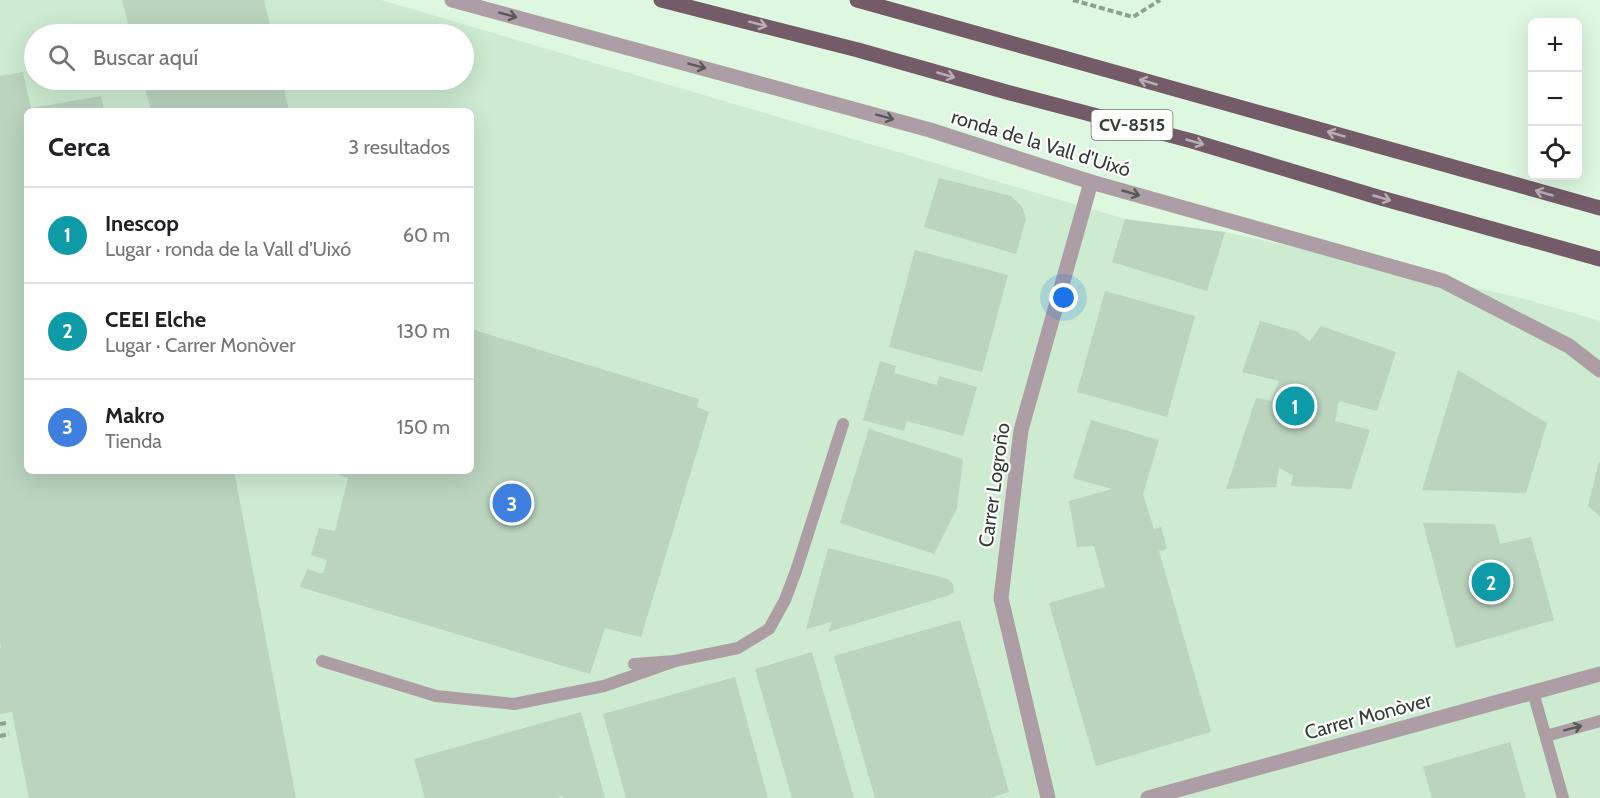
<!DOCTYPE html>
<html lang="es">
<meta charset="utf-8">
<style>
body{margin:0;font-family:Cabin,sans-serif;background:#f2f2f2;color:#202124}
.controls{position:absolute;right:18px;top:18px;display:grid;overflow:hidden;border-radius:9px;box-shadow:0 6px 24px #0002}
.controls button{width:54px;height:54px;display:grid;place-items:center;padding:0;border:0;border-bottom:2px solid #e0e0e0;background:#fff;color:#202124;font:30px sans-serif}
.you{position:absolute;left:1064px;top:298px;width:21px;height:21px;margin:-15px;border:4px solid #fff;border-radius:50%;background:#1a73e8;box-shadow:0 0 0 9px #1a73e833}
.badge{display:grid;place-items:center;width:39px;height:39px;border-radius:50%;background:#1a73e8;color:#fff;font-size:20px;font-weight:700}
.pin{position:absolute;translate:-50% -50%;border:3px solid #fff;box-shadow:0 2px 6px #0006}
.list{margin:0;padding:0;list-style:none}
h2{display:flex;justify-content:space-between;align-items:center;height:78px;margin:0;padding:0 24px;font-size:26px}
h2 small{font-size:20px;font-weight:400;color:#757577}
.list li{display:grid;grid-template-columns:39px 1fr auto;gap:18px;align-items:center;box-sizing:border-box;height:96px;padding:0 24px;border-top:2px solid #e0e0e0}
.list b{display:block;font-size:22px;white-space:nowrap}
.list p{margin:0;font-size:20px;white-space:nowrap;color:#757577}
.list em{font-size:20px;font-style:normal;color:#757577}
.icon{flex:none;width:33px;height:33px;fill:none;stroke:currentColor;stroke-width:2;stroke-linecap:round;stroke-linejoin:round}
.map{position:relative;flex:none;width:1600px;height:798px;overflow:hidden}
.search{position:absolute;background:#fff;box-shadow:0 6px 24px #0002;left:24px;top:24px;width:450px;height:66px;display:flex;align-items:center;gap:15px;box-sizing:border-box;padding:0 21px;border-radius:33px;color:#757577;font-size:22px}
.panel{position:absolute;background:#fff;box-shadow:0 6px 24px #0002;left:24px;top:108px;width:450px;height:366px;border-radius:9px}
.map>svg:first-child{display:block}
.built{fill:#ccebd1;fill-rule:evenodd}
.building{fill:#bad4be}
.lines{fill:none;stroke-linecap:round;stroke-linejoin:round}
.path{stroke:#8ea090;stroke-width:4;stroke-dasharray:6 3;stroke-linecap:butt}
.lane{stroke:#ac9ea4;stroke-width:12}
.street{stroke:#ac9ea4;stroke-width:15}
.primary{stroke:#735c67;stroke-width:15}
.oneway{stroke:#575a56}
.oneway2{stroke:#b9aeb3}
.labels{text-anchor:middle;stroke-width:4.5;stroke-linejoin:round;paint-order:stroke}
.shield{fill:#fff;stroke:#707771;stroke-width:1.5}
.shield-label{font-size:18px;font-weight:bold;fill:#333d34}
.street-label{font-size:20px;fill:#333d34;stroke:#fff}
</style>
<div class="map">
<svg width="1600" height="798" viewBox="0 0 1600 798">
<rect width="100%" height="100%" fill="#ddf7e0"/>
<path class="built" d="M0,0H381L1125,219L1195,238L1225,232L1525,299L1600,321V798H0ZM34,34H464V80H34ZM27,111H471V471H27Z"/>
<g class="building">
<path d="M122,0H264L272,34H131Z"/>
<path d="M23,72L31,108L101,96L104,111H27V471H234L296,798H29L12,712L0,714V648L1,647L0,641V76Z"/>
<path d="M143,80H282L289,111H151Z"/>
<path d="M939,178L1011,196L1022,207L1026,219L1016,254L924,227Z"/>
<path d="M1125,219L1225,232L1207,291L1112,262Z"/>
<path d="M915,250L1008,275L982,372L889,347Z"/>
<path d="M1105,291L1195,316L1167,417L1077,392Z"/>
<path d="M1260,321L1296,331L1310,341L1321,326L1396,352L1377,411L1339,401L1335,421L1370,430L1351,489L1291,486L1293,475L1279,468L1276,487L1226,489L1256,398L1271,401L1279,381L1242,372Z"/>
<path d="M471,329L699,399L697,407L709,412L641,637L605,628L590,674L300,587L307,569L323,574L327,560L311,555L319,528L335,531L348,478L328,471H471Z"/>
<path d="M880,361L896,366L894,373L937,385L939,376L977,387L963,436L907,421L904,431L863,420Z"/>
<path d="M1458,370L1547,423L1526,493L1422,490Z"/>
<path d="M1091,420L1159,440L1143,494L1154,529L1161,527L1167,549L1159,551L1211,732L1096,766L1049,603L1105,587L1094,546L1077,547L1069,501L1112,489L1073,478Z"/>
<path d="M869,429L963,459L957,508L934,554L840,523Z"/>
<path d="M1599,462H1600V516L1588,506Z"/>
<path d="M1423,523L1495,524L1500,544L1531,537L1554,620L1456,648Z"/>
<path d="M828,548L948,579L953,584L954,592L947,596L828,632L832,622L806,629Z"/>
<path d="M960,620L1009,792L989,798H875L834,656Z"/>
<path d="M812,652L854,798H792L755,669Z"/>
<path d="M735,677L768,798H626L603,714Z"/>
<path d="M581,712L605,798H563L562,796L557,798H425L414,759Z"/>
<path d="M1510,742L1526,798H1432L1423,767Z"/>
</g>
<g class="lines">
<g class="path">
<path d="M1073,0L1133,17L1160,0"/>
<path d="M0,724L6,723"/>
<path d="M0,736L9,734"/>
</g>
<g class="lane">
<path d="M322,661L436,696L514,704L604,686L675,661"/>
<path d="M634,664L675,661L738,648L769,629L785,600L796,571L843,424"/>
<path d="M1533,692L1563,798"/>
<path d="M1546,736L1600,721"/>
</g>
<g class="street">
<path d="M452,0L930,130L1091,182L1443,281L1569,346L1600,370"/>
<path d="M1048,798L1001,598L1021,430L1091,182"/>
<path d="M1148,798L1600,674"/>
</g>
<g class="primary">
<path d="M661,0L858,50L1010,93L1192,141L1381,198L1600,259"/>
<path d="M857,0L1600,208"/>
</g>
</g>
<defs><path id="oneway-shaft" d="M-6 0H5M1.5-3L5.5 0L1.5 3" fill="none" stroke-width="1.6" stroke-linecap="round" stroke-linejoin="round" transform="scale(1.5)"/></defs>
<g class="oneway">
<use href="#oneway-shaft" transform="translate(508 15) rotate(15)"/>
<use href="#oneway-shaft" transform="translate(697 66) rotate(15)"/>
<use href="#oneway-shaft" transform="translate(885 117) rotate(15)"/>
<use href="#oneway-shaft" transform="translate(1131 193) rotate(16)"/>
<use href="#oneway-shaft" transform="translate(1573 728) rotate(-15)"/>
</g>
<g class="oneway2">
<use href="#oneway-shaft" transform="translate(758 24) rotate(15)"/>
<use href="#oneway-shaft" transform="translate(946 75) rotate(16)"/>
<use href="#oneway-shaft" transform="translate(1148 82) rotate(-164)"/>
<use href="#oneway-shaft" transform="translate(1336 134) rotate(-164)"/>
<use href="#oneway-shaft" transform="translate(1195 142) rotate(16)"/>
<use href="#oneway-shaft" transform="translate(1544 193) rotate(-164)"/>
<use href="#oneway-shaft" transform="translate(1382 198) rotate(16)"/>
</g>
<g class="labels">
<rect class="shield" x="1091.5" y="110" width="81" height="30" rx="4.5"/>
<g class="shield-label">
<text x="1132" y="131">CV-8515</text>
</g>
<g class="street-label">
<text transform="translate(1041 143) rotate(17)" y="7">ronda de la Vall d'Uixó</text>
<text transform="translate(994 485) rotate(-82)" y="7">Carrer Logroño</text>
<text transform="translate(1368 716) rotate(-15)" y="7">Carrer Monòver</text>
</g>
</g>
</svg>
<div class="controls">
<button>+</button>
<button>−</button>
<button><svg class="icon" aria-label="locate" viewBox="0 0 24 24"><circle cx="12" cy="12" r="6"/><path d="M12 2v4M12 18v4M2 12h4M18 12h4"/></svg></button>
</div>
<div class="you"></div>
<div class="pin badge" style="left:1295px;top:406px;background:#0f9aa8">1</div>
<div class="pin badge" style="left:1491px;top:582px;background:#0f9aa8">2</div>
<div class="pin badge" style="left:512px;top:503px;background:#3f7fe0">3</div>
<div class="search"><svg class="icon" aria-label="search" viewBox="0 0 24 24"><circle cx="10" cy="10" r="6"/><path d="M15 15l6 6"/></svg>Buscar aquí</div>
<section class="panel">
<h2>Cerca<small>3 resultados</small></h2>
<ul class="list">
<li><span class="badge" style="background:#0f9aa8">1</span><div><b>Inescop</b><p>Lugar · ronda de la Vall d'Uixó</p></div><em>60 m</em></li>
<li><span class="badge" style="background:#0f9aa8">2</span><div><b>CEEI Elche</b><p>Lugar · Carrer Monòver</p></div><em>130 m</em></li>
<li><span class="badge" style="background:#3f7fe0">3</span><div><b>Makro</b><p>Tienda</p></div><em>150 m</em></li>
</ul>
</section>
</div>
